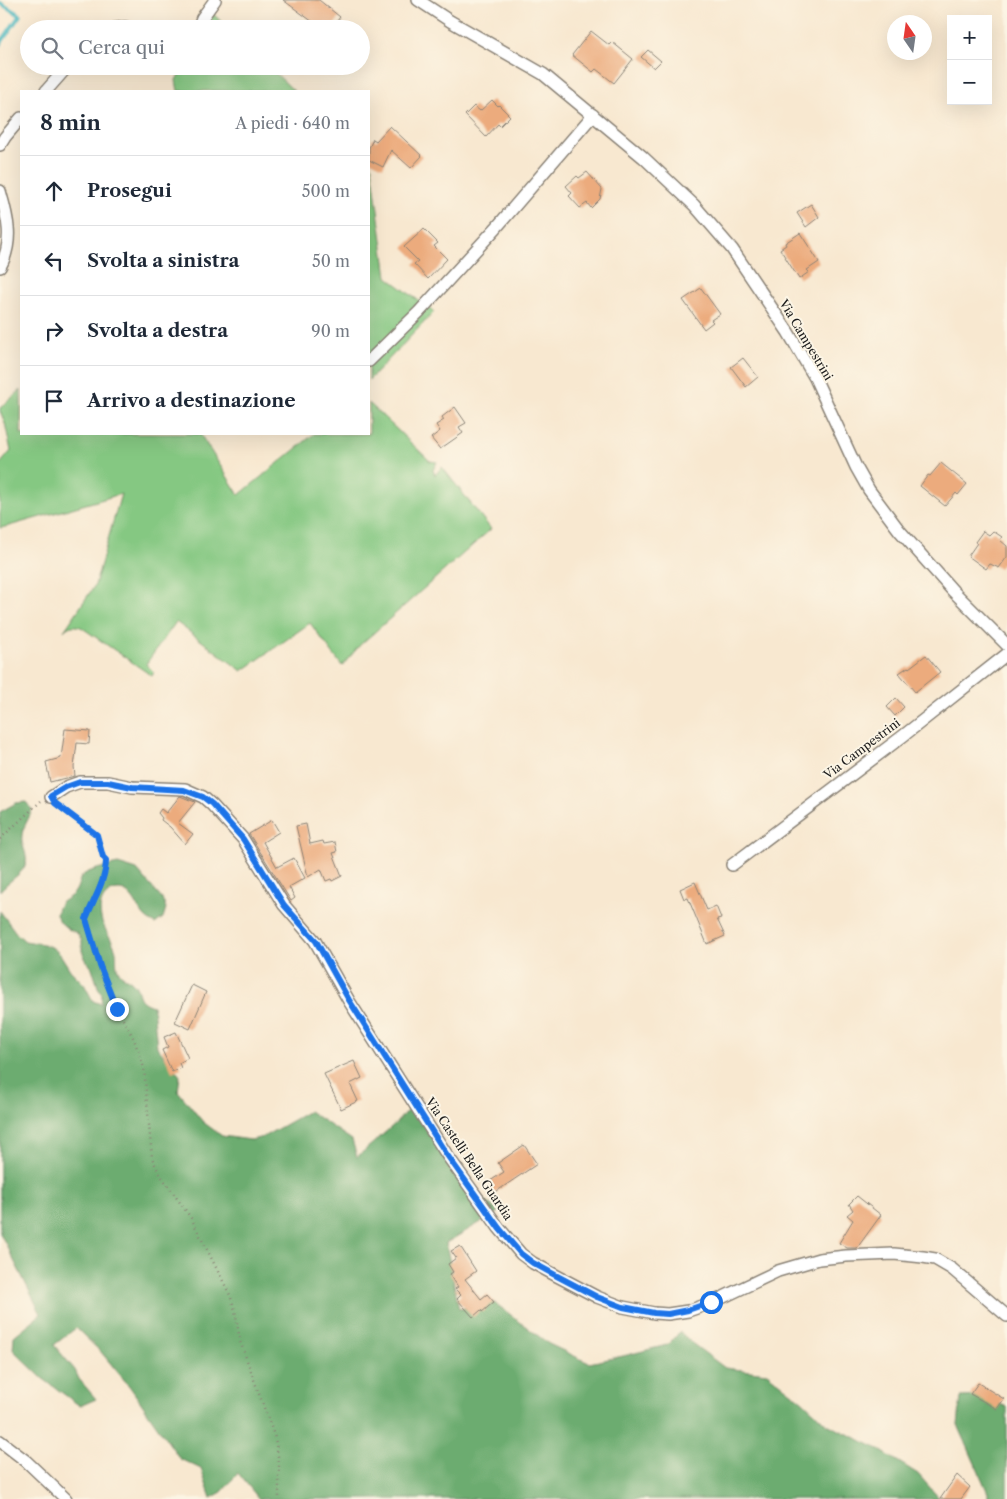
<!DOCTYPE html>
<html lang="it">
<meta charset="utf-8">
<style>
body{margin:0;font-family:"Libre Caslon Text",serif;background:#f6f6f7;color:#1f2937}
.controls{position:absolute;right:15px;top:15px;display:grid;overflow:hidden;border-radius:0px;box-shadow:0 5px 20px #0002}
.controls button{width:45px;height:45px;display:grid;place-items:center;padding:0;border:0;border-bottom:1px solid #e0e1e3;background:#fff;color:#1f2937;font:25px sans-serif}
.compass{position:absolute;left:887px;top:15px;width:45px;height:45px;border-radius:50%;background:#fff;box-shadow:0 5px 20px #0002;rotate:347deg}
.stop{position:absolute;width:15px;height:15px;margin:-11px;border:4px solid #1a73e8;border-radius:50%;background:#fff}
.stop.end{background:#1a73e8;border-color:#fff;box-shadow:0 1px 5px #0008}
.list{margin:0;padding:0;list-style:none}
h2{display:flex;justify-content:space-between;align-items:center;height:65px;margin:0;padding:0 20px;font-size:21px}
h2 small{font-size:16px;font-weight:400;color:#747a83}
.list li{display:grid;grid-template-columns:32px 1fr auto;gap:15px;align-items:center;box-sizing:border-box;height:70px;padding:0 20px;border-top:1px solid #e0e1e3}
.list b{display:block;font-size:19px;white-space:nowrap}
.list em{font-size:16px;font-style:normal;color:#747a83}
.icon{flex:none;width:28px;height:28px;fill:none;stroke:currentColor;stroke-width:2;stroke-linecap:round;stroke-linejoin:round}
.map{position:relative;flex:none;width:1007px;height:1499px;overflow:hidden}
.search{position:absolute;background:#fff;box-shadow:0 5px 20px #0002;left:20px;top:20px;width:350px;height:55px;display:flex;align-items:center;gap:12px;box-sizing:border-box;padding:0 18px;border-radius:28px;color:#747a83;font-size:19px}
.panel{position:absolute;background:#fff;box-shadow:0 5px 20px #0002;left:20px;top:90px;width:350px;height:345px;border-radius:0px}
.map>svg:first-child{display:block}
.green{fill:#85c882;stroke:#50724f}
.forest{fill:#6cac70;stroke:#446446}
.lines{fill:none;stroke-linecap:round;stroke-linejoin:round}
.stream{stroke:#47b6be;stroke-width:4}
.building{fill:#ecab7d}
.minor-casing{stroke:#8a8276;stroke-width:14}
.path{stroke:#8a8276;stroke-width:2.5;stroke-dasharray:1 4;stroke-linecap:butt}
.minor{stroke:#fff;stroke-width:11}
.route{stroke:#1a73e8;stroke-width:6}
.labels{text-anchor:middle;stroke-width:4;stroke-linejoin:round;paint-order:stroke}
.street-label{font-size:12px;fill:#1c1c1c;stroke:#fcf5e5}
</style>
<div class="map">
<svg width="1007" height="1499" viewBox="0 0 1007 1499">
<rect width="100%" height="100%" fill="#fcf5e5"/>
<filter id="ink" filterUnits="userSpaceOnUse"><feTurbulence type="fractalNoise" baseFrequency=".02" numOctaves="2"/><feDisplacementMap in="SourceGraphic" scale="10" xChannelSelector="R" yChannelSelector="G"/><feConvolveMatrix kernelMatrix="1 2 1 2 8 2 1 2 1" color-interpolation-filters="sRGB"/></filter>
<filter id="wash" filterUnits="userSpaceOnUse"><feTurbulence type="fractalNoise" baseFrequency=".0096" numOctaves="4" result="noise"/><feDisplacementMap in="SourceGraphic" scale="20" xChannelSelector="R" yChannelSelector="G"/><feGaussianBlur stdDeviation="1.12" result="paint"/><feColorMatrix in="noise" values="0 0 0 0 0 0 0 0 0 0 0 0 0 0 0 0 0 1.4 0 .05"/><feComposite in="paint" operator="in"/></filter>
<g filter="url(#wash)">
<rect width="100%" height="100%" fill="#f8e8d0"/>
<g class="green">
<path d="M212,13L229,29H203Z"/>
<path d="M184,66H268L294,91H178L176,80Z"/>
<path d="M369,163L372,167L387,277L434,312L369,380Z"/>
<path d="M21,390V434H200L239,495L314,434H369V403L430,461L437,462L433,470L435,475L442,467L491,529L360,645L342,666L310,623L242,671L176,622L146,664L154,672L152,676L81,627C74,625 69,625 64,631L95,585L121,494L9,526L0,528V464L11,451L5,423L0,411V408Z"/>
</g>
<g class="forest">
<path d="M26,802L32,809C30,818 23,826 22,835C20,846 30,855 25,866C21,875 7,882 0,891V812L16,803Z"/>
<path d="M118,864L137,870L162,899L166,908L163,918L155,924C152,922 148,920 145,917C136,907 131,885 113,891C99,896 98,912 103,924C106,932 112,939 115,948C118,955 115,964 118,970C121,978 127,977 132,982C143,992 133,1000 153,1006L157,1047L180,1076L178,1091L203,1122L222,1136L251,1140L263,1137L309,1111L352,1140L357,1157L396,1123L416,1101L458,1175L498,1212L446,1243L459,1309L495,1303L549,1344L589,1363L623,1356L667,1345L680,1332L693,1344L725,1368L767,1373L803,1401L827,1424L875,1447L918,1474L940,1499H259L238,1473L222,1492L211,1498L201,1469L180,1459L130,1387L101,1352L76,1328L54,1345L75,1370L79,1379L96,1399L80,1406L42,1378L13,1350L14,1336L41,1314L0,1233V911L17,934L25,941L43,944L53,948L60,954L70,970L84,984L93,1001L101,1004L102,995L98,987L92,968L86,960L82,951V941L77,933L68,929L61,923L56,915C59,900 62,903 72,895C78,890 78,883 81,877C86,870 110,866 118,864Z"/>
<path d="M982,1396L1007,1407V1499H988V1493L958,1425L961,1397Z"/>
</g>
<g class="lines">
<path class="stream" d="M0,3L20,15L0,44"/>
</g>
<g id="blocks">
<g class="building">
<path d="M283,0H319L340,17L331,29H308L313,22Z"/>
<path d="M591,31L609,45L612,42L633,59L614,83L596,69L593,72L572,55Z"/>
<path d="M648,50L661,61L654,68L641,57Z"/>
<path d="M492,100L498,106L499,105L510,116L500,126L498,124L486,137L465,115L474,106L480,111Z"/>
<path d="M390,126L422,156L411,168L391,150L383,167L369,160V148L373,139L376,141Z"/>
<path d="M587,172L602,189L600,199L591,208L587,203L580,208L569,196L572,193L566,186L577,176L579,178Z"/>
<path d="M811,204L819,217L806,227L797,213Z"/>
<path d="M424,229L438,243L434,246L447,259L428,279L414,264L418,261L404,247Z"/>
<path d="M800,233L819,262L807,270L809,272L799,279L780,249L786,245L785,243Z"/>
<path d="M701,288L720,314L711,320L713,322L704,329L683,300Z"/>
<path d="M743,358L758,377L746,387L731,367Z"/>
<path d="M455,407L466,423L459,427L463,433L440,449L431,438L440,431L436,425L444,420L442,417Z"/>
<path d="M941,463L967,484L958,495L956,493L945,506L920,486L928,475L930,476Z"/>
<path d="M983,531L989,535L993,531L1002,537L1000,540L1007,546V557L999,568L990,564L986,569L968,556L977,543L975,542Z"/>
<path d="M926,655L940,672L915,692L899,673L908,667L909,668Z"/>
<path d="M896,698L904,707L895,716L887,707Z"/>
<path d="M65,729L90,731L89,744L77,743L74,767L75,776L50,782L46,762L61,758Z"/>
<path d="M180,796L195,802L178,823L193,834L185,844L170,827L161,820L162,818L158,813L161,809L166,813Z"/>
<path d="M272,820L279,832L263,842L277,867L294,858L305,878L289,887L295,898L291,901L249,834Z"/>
<path d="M306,824L310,844L323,841L324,844L335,842L337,852L333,853L342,876L332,881L331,879L326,881L321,869L308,877L296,826Z"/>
<path d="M695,882L707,910L716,906L721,918L717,919L725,936L707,944L688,898L684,899L680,889Z"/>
<path d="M192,985L206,992L190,1029L175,1022Z"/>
<path d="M176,1032L188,1058L179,1063L181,1068L172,1072L162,1050L168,1047L164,1037Z"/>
<path d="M354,1061L362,1078L350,1084L358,1101L341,1109L324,1074Z"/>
<path d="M524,1145L537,1164L494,1193L487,1183L504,1172L498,1163Z"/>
<path d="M857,1196L881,1215L857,1248H847L839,1243L853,1220L847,1215L853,1210L849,1204Z"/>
<path d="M460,1246L476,1271L465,1279L481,1299L487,1294L494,1302L482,1312L481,1310L473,1317L457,1299L461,1295L455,1289L458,1287L450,1274L453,1272L448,1264L456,1258L451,1251Z"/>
<path d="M978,1383L1004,1399L997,1409L970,1394Z"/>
<path d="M957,1475L970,1487L961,1499H940Z"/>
</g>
</g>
</g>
<g filter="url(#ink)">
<use href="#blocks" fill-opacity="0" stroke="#8a8276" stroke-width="1"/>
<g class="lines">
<g class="minor-casing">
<g id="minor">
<path d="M418,0L450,21L543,74L643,157L694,205L732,249L788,332L815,378L856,467L869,490L899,530L953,591L1007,645"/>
<path d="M113,29L125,27L133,29"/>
<path d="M198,29L202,18L215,0"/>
<path d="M46,91L68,66"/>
<path d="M0,145L5,137L21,118"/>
<path d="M0,191C8,218 14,242 0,267"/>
<path d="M369,361L419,312L496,228L593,115"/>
<path d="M51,797L66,787L80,782H108L132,787L185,789L203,797L212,805L243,839L284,905L315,941L349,1001L447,1155L499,1228L521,1254L533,1263L557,1276L597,1297L623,1307L654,1313L668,1314L688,1311L711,1303L778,1271L819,1259L846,1256L894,1254L923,1257L935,1259L952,1269L1007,1316"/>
<path d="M732,865L903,736L1007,654"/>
<path d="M0,1441L26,1461L66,1499"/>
</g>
</g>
<g class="path">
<path d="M59,806L97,835L103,857L106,860C107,881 93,900 86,919L112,1000L134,1039L144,1068L152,1158L159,1173L191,1218L230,1295L235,1310L240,1341L275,1438L279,1462V1499"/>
<path d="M0,839L41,801"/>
</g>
<use href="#minor" class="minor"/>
</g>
</g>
<g class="lines" filter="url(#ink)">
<path class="route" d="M117,1009L100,966L86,919C93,900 106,881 106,860L103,857L97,835L55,803L51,796L66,787L80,782H108L132,787L184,790L203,797L212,804L243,839L284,905L316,941L349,1000L447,1155L499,1228L521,1254L533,1263L557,1276L597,1297L623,1307L654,1313L668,1314L688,1310L711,1302"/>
</g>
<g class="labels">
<g class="street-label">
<text transform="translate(806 340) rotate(59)" y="4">Via Campestrini</text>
<text transform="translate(862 749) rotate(-37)" y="4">Via Campestrini</text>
<text transform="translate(469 1159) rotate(56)" y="4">Via Castelli Bella Guardia</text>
</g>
</g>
</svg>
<div class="controls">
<button>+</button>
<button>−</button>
</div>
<svg class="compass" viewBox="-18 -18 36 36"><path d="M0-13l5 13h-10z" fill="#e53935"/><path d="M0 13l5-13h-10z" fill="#747a83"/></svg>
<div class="stop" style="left:711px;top:1302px"></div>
<div class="stop end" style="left:117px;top:1009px"></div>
<div class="search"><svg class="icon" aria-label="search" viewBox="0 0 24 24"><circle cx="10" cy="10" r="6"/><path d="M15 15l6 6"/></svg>Cerca qui</div>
<section class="panel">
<h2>8 min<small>A piedi · 640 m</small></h2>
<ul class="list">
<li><svg class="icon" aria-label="ahead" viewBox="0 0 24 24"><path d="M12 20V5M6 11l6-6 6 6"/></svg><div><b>Prosegui</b></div><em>500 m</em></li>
<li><svg class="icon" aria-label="left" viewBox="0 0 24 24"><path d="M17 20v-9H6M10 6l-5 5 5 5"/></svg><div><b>Svolta a sinistra</b></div><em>50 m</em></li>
<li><svg class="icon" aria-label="right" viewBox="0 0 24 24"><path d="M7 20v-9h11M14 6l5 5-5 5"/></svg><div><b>Svolta a destra</b></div><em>90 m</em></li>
<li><svg class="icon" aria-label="arrive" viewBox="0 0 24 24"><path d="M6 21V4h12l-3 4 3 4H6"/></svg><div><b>Arrivo a destinazione</b></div></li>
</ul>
</section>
</div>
